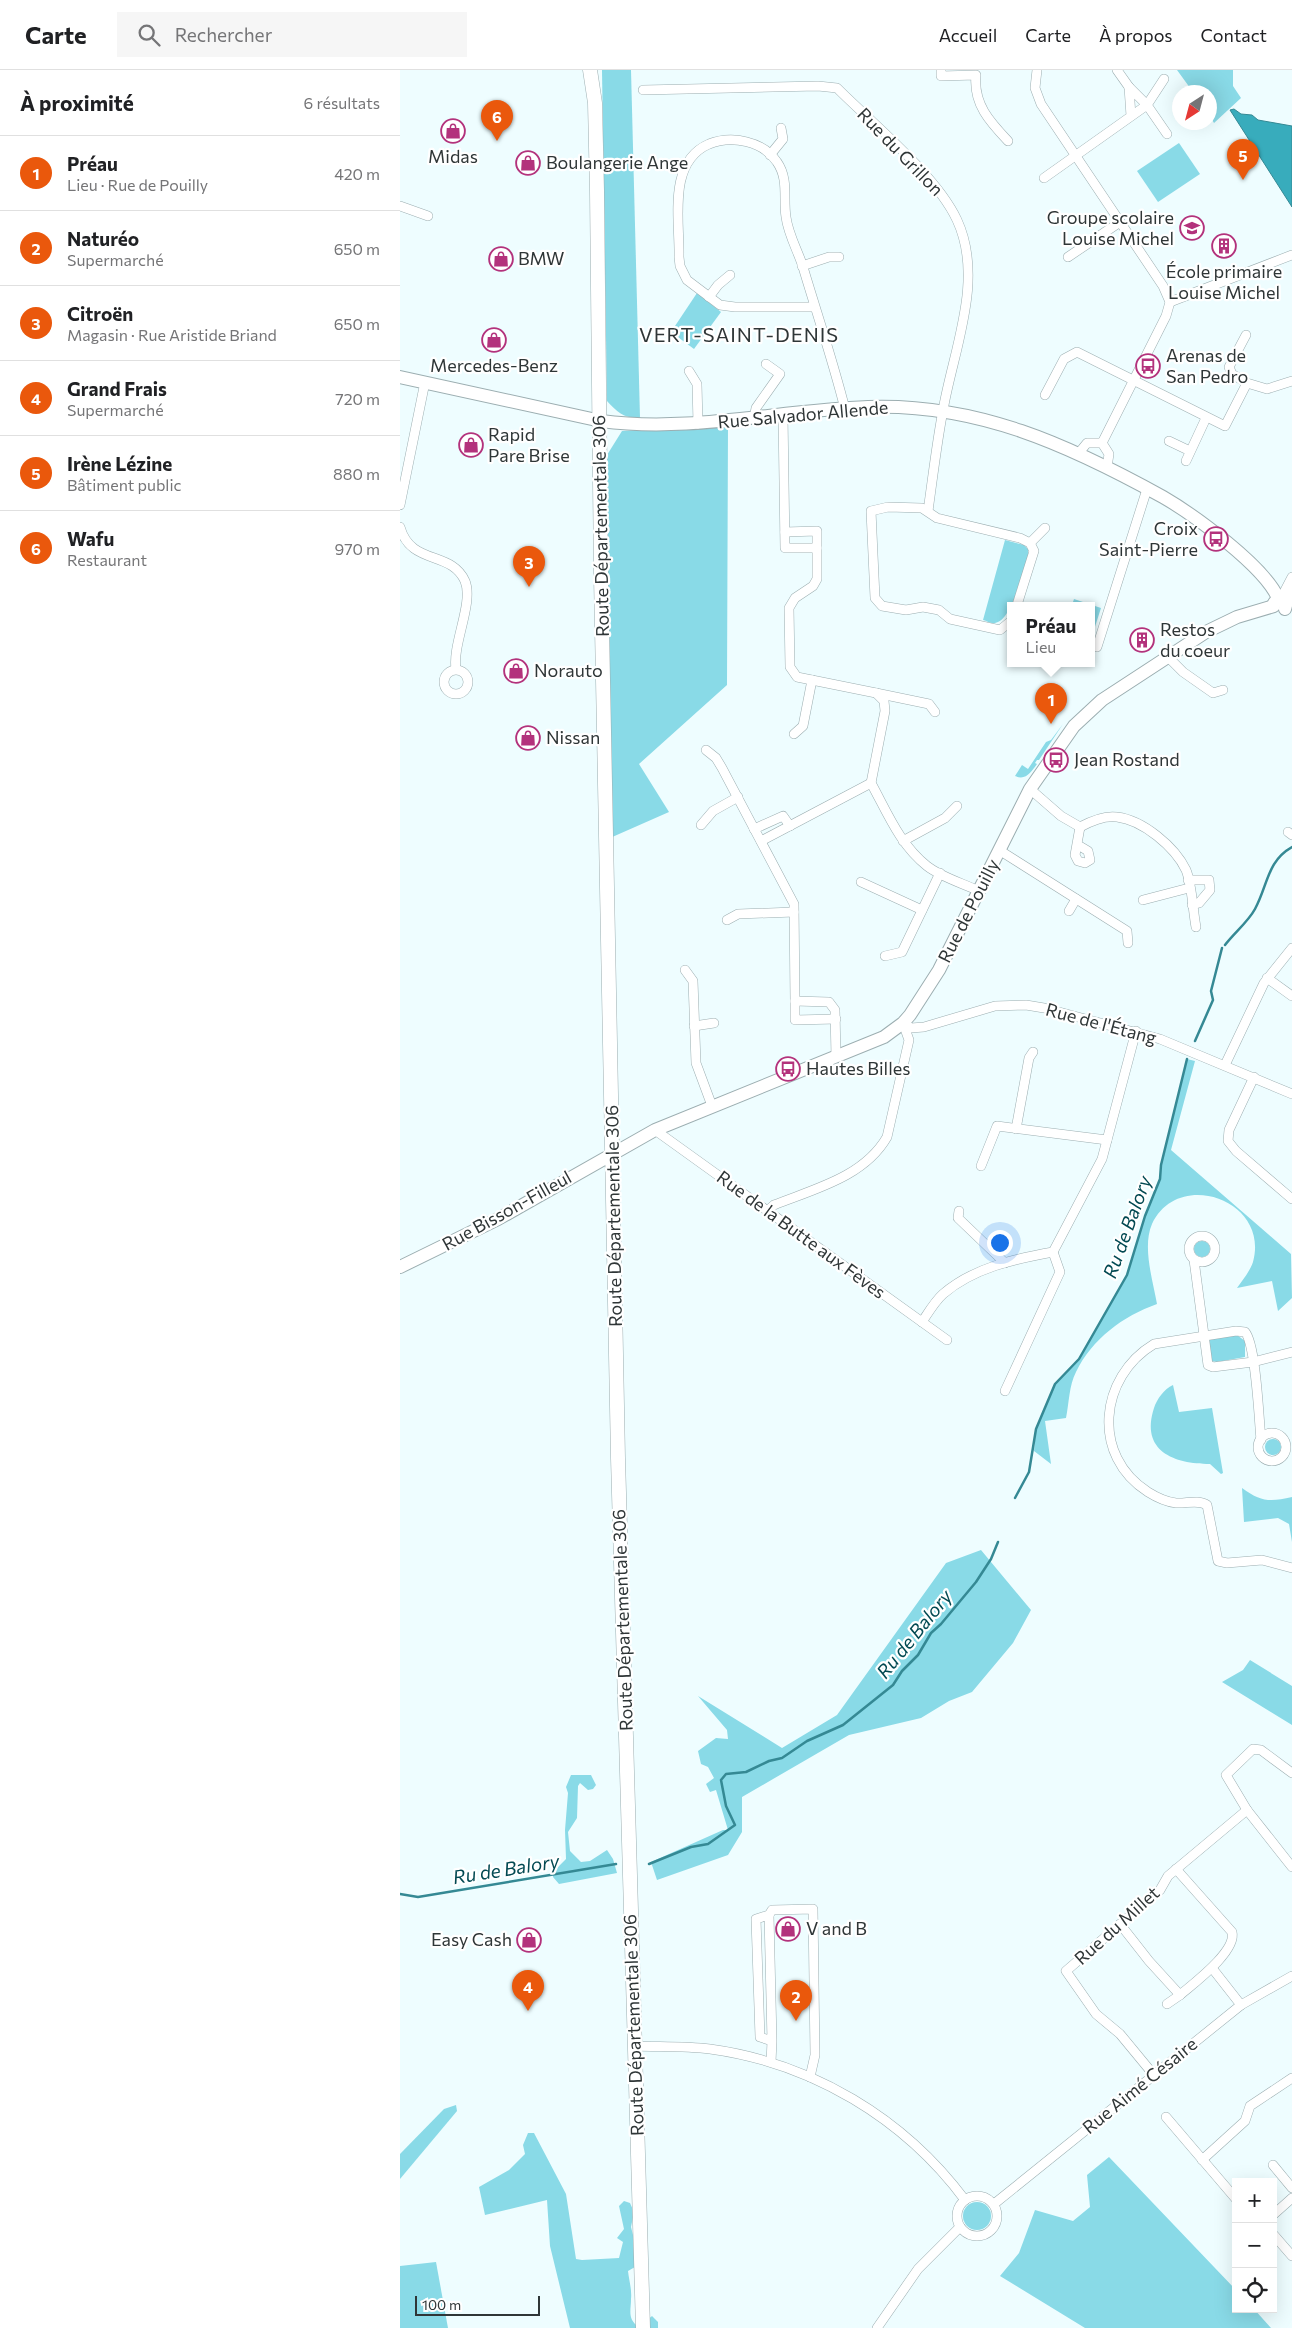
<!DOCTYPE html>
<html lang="fr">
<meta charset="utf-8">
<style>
body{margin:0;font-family:Commissioner,sans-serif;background:#f6f6f6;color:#202124}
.controls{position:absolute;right:15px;bottom:15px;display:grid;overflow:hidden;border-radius:0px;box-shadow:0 5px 20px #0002}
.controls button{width:45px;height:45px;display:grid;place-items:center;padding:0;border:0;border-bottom:1px solid #e0e0e0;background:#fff;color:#202124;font:25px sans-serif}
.compass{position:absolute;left:772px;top:15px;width:45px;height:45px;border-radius:50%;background:#fff;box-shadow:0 5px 20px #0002;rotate:216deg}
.scale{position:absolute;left:15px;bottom:12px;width:125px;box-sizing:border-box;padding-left:5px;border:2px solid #2f3637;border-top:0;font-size:14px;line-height:18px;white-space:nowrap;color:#2f3637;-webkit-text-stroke:4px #fff;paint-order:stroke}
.you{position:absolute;left:599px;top:1172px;width:18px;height:18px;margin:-12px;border:4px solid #fff;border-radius:50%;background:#1a73e8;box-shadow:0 0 0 8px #1a73e833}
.badge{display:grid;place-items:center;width:32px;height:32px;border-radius:50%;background:#ea580c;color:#fff;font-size:16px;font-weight:700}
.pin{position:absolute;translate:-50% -41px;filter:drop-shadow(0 1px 2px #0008)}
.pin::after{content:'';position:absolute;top:26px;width:18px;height:15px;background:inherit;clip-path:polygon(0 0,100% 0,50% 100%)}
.popup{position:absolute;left:607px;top:532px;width:88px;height:65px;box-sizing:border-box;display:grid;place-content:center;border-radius:0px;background:#fff;filter:drop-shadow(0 1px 4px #0005);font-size:16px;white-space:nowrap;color:#757577}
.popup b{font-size:19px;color:#202124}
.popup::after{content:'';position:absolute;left:50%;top:100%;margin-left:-10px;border:10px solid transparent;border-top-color:#fff}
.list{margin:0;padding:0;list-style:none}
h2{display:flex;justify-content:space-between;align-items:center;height:65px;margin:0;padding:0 20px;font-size:21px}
h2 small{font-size:16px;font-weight:400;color:#757577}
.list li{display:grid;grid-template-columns:32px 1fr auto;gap:15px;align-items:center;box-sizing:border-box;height:75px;padding:0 20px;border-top:1px solid #e0e0e0}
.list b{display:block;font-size:19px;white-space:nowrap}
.list p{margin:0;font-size:16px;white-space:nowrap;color:#757577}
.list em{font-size:16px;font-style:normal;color:#757577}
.icon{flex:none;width:28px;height:28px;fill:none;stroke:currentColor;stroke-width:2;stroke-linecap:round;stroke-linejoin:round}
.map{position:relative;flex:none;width:892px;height:2258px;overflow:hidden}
header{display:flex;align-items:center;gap:30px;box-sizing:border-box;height:70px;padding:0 25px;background:#fff;border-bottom:1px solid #e0e0e0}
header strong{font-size:24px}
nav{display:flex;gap:28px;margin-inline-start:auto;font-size:18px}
.search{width:350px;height:45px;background:#f6f6f6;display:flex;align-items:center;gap:12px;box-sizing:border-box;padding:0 18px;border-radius:0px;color:#757577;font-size:19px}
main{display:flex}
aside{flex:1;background:#fff}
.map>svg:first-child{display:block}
.green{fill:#89dae7}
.water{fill:#38acbc;stroke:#358994}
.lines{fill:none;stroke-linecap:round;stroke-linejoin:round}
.stream{stroke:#358994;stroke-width:2.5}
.street-casing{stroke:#9caeb1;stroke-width:10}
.secondary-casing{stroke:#9caeb1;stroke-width:14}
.primary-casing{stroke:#9caeb1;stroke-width:15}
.street{stroke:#fff;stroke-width:9}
.secondary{stroke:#fff;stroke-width:12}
.primary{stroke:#fff;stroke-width:14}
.labels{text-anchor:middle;stroke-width:4.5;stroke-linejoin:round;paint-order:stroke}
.street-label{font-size:18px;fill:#2f3637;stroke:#fff}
.poi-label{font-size:18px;fill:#2f3637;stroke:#fff;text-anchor:start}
.water-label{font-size:19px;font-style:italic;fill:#024952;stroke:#fff}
.quarter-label{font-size:20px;letter-spacing:1px;fill:#2f3637;stroke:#fff}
</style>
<header>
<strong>Carte</strong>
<div class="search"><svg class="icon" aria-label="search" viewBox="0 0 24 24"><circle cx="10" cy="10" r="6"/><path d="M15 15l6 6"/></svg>Rechercher</div>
<nav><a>Accueil</a><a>Carte</a><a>À propos</a><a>Contact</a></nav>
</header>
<main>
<aside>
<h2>À proximité<small>6 résultats</small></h2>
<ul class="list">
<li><span class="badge">1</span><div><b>Préau</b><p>Lieu · Rue de Pouilly</p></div><em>420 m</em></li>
<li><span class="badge">2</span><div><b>Naturéo</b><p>Supermarché</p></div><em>650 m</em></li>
<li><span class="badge">3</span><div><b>Citroën</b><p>Magasin · Rue Aristide Briand</p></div><em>650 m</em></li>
<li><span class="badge">4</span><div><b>Grand Frais</b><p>Supermarché</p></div><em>720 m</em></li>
<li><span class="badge">5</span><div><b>Irène Lézine</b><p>Bâtiment public</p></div><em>880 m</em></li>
<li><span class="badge">6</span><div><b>Wafu</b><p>Restaurant</p></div><em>970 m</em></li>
</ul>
</aside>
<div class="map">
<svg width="892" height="2258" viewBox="0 0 892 2258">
<rect width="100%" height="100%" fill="#eefdff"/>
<g class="green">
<path d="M202,0H231L240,348C225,349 217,342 207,331Z"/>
<path d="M777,0H833V16L841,28L814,53L810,46L809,22H793Z"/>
<path d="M779,73L800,104L758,132L737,101Z"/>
<path d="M297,223L321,242L294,279L271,262Z"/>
<path d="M328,355L327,615L239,694L269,742L210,768L207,385L222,361Z"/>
<path d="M605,470L624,475L628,479V487C622,503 612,551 595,553C591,554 587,551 583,550Z"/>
<path d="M674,529L701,538L691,569V535H672Z"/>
<path d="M663,654L639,690H637L635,693L637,694C631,702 626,711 615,706L622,695L628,699L646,672L651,670Z"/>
<path d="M787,989L795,991L771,1080L891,1184L892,1228L878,1241L872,1211L837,1218C842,1211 850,1201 853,1192C870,1130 778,1098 752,1154C742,1177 753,1211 757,1234C723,1246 692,1269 676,1302C669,1315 669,1334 666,1348L645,1351L651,1394L634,1381L636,1359L655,1314L679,1289L727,1205L745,1146L760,1109L761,1095Z"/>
<circle cx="802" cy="1179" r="8"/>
<path d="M837,1265L845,1271V1287L817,1292L812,1291L808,1270Z"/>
<path d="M773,1315L779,1342L812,1338L823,1403L821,1404L810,1394C774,1394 740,1381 754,1338C757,1329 764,1319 773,1315Z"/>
<circle cx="873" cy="1377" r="8"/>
<path d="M842,1418C861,1432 870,1432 892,1427V1472L889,1454L878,1448L844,1452Z"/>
<path d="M581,1480L631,1540L613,1573L572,1622L549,1631L521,1648L449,1665L342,1727V1762L328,1785L257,1810L251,1792L323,1760H328L316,1720L310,1722L306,1714L314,1708L308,1697L301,1694L298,1681L316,1668L328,1669L327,1660L298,1626L382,1678L437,1645L546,1493Z"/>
<path d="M850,1590L892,1616V1655L822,1612L843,1600Z"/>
<path d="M171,1705H191L196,1715L193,1719L188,1720L180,1713L178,1716L177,1748L168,1762L170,1781L181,1792L190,1791L207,1780L213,1789L217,1803L159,1814L153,1807V1802L166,1789L165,1760L168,1723L166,1717Z"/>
<path d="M56,2035L57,2041L0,2109V2084L44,2039Z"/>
<path d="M128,2063H134L166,2124L176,2189L182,2190L219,2188L223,2172L217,2168L224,2159L219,2136L224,2131L230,2133L234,2142L231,2157L233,2165L235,2197L228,2201C229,2210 232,2220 231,2229C231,2241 227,2249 239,2257L252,2246L258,2252V2258H170L150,2176L147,2130L85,2145L79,2117L109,2100L125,2084L123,2075Z"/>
<path d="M709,2087L836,2220V2239H854L871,2258H685L600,2206L619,2183L635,2140L673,2151L690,2137L687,2105Z"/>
<circle cx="577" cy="2146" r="14"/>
<path d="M36,2192L48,2258H0V2196Z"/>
</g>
<path class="water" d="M834,39L841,44L852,45L858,50L892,56V137L830,40Z"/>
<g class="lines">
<g class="stream">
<path d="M825,875C834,863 848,852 855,839C868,815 867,791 892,777"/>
<path d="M795,971L813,930L811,921L822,878"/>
<path d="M615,1428L629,1402L636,1359L655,1314L679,1289L727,1205L745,1146L760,1109L761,1095L787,989"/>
<path d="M249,1794L291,1777L308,1774L335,1755L326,1736L321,1710L326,1704L346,1702L369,1691L382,1688L407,1671L443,1655L493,1615L502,1601L518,1585L531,1563L541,1554L576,1512L591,1489L598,1472"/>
<path d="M0,1824L18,1827L216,1794"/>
</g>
<g class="street-casing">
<g id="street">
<path d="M541,0V6L576,5C573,34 590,52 608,71"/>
<path d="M637,0L635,18L641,34L763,216L770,232L766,246L702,373"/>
<path d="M717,0L729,17"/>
<path d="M764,9L747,35L767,64"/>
<path d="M243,20L418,16L437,18C473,54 536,105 557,150C584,208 555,276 544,335C537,370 533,406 528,441"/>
<path d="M370,85L383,69L381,58"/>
<path d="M644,108L747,35L729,17L731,46"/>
<path d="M0,136L28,146"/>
<path d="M668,187L720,152"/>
<path d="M402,196L429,187H439"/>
<path d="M309,227L318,215L330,205"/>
<path d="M770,232L892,185"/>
<path d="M414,237H335L320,235L287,210L280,196L279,187C280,151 267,92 309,74C332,65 363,71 377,92C389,109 383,129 386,147C388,164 398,181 403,197C417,244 433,291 445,339"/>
<path d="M289,301L297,314L298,354"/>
<path d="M847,313L867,319L892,311"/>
<path d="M645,325L664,289L677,282L825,356L847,313L832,304L829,297L846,265"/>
<path d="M383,345L385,478H417"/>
<path d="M354,349L356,338L380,304L366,294"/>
<path d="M769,371L790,381"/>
<path d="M678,384L687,373H702L709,384L707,397"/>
<path d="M786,391L806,348"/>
<path d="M0,435L25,312"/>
<path d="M0,457C11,496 51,480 65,511C74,533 52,574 56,599"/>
<path d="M385,462L417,461V509L413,516L395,528L389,538L390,597L397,607L476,623L484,631L485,641L471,713"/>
<path d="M630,473L645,458"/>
<path d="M881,528L892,507"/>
<path d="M887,532L892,517"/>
<path d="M611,551L600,560L550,549L539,540L523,537L506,540L482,536L475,528L471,441L488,437L522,438L537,448L620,468L630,473L634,481L617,535"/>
<path d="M697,577L747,419"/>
<path d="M768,587L783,602L813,623L823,620"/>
<circle cx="56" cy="612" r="12"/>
<path d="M476,623L529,634L535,642"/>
<path d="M394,664L403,656L412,610"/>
<path d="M306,680L316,688L322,698L394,834L395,931L429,932L435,940L436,987"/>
<path d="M630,719L661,746L680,757C691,751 704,745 717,747C743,750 775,777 786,800C792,814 793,842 796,857"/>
<path d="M301,755L313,741L338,727"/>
<path d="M354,759L383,746L390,756"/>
<path d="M888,762L892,765"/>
<path d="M361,771L471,713C487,742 500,775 527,796C541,807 562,813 579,821"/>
<path d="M503,771L545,748L557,736"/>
<path d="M678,775L688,781L690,790L685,793L678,791L675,785L680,757"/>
<path d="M599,780L727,861L728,873"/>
<path d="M788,810H809L810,820L799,833L792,835"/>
<path d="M461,812L522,840"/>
<path d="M743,830L789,818"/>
<path d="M669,841L676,829"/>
<path d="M327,850L338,844L394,842"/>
<path d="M485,886L502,882L540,803"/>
<path d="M285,900L293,911L296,993L312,1036"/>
<path d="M867,908L892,926"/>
<path d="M395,931V950L436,949"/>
<path d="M503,953L511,958L524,957L595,936L626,935L644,938L760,969L892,1024"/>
<path d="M294,956L314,953"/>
<path d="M825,995L864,913L892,878"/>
<path d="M854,1007L829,1060L828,1071L836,1081L892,1129"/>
<path d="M616,1059L629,988L633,982"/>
<path d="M255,1060L547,1270"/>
<path d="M581,1096L597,1056L707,1070"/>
<path d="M367,1141L374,1135C414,1119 464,1107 487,1067L509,970L503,953"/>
<path d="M559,1141L558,1148L605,1193"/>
<circle cx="802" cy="1179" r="13"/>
<path d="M794,1190L808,1295L813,1297L853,1292L892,1282"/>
<path d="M522,1252C528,1243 535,1231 543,1224C573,1198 614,1189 653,1182L702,1089L736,961"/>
<path d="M605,1321L660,1202L653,1182"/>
<circle cx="872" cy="1377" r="14"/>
<path d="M861,1370C859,1350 856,1274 845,1262L836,1261L754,1274C699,1307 691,1386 748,1422C756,1427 767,1432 776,1433C786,1434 798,1429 807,1435L818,1491L827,1493L862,1490L892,1498"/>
<path d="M892,1703L861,1680L853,1679L826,1705L847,1740L892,1797"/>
<path d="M369,1845L372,1840L413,1839L415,1985L410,2007"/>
<path d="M720,1854L749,1891L780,1925C794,1913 837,1881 832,1862L776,1799"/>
<path d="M812,1898L841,1935"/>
<path d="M767,1934L780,1925"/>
<path d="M234,1976C260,1977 285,1976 310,1979C412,1993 504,2048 565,2130"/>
<path d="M371,1992L372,1971L369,1845L356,1849L360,1967L372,1971"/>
<path d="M753,2004L720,1964L696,1944L666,1901L760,1820L768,1806L847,1740"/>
<path d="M766,2047L836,2129"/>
<path d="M802,2090L845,2051L850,2036L892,2008"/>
<path d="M873,2095L892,2118"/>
<circle cx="577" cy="2146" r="20"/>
<path d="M594,2134L841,1935L892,1906"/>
<path d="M873,2145L892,2128"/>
<path d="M873,2164L892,2186"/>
<path d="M477,2258L518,2199L560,2157"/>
</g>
</g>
<g class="secondary-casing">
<g id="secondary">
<path d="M0,307L201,351C291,363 378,340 468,337C577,333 669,375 763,427C794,445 864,496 878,528"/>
<path d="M874,533L878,528L884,529L887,532L885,539"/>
<path d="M0,1197L98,1149L255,1060L484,967L503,953L510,945L539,900L630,719L674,656L702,630L806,562L837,547L874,536"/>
</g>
</g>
<g class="primary-casing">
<path id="primary" d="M190,0L195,33L197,121L201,506L218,1388L243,2258"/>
</g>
<use href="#street" class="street"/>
<use href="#secondary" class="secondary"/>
<use href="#primary" class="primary"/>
</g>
<defs>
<g id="shop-ring" transform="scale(1.25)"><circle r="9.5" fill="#fff" stroke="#b3327c" stroke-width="1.5"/><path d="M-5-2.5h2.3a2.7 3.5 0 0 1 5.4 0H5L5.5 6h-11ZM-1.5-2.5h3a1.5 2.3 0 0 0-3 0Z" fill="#b3327c"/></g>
<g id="school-ring" transform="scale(1.25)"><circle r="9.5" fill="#fff" stroke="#b3327c" stroke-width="1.5"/><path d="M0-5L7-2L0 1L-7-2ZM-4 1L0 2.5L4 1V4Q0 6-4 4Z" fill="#b3327c"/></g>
<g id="building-ring" transform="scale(1.25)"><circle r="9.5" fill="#fff" stroke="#b3327c" stroke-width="1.5"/><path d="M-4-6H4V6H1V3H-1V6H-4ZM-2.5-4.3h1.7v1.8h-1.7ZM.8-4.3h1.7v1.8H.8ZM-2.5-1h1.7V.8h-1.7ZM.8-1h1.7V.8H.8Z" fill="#b3327c"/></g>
<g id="bus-ring" transform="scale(1.25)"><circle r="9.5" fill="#fff" stroke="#b3327c" stroke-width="1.5"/><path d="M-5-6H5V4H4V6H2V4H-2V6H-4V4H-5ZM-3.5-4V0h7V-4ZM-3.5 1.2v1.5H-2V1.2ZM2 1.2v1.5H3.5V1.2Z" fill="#b3327c"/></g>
</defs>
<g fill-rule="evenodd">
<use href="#shop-ring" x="53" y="61"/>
<use href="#shop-ring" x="128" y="93"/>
<use href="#school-ring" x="792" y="158"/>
<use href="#building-ring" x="824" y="176"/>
<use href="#shop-ring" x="101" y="189"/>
<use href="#shop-ring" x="94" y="270"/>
<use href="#bus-ring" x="748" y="296"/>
<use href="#shop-ring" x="71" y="375"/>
<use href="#bus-ring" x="816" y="469"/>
<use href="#building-ring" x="742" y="570"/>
<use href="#shop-ring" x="116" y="601"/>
<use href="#shop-ring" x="128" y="668"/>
<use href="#bus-ring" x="656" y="690"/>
<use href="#bus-ring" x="388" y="999"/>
<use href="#shop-ring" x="388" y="1859"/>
<use href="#shop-ring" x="129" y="1870"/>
</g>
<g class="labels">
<g class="street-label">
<text transform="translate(500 82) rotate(46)" y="6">Rue du Grillon</text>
<text transform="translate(403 345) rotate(-5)" y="6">Rue Salvador Allende</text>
<text transform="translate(201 456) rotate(-91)" y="6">Route Départementale 306</text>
<text transform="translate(569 841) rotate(-63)" y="6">Rue de Pouilly</text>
<text transform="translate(701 954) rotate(15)" y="6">Rue de l'Étang</text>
<text transform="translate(107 1141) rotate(-29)" y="6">Rue Bisson-Filleul</text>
<text transform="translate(214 1146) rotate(-91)" y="6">Route Départementale 306</text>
<text transform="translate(401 1165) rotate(36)" y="6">Rue de la Butte aux Fèves</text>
<text transform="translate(223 1550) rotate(-92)" y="6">Route Départementale 306</text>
<text transform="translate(717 1856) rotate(-42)" y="6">Rue du Millet</text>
<text transform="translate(234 1955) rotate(-92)" y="6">Route Départementale 306</text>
<text transform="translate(740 2016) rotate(-39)" y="6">Rue Aimé Césaire</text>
</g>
<g class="poi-label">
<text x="53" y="93" text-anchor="middle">Midas</text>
<text x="146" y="99">Boulangerie Ange</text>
<text x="774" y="154" text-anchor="end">Groupe scolaire<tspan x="774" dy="21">Louise Michel</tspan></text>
<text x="118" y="195">BMW</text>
<text x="824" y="208" text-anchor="middle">École primaire<tspan x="824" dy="21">Louise Michel</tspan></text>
<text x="766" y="292">Arenas de<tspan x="766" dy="21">San Pedro</tspan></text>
<text x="94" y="302" text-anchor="middle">Mercedes-Benz</text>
<text x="88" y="371">Rapid<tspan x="88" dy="21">Pare Brise</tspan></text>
<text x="798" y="465" text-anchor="end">Croix<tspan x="798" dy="21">Saint-Pierre</tspan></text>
<text x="760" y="566">Restos<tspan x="760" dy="21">du coeur</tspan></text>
<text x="134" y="607">Norauto</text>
<text x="146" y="674">Nissan</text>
<text x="674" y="696">Jean Rostand</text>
<text x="406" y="1005">Hautes Billes</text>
<text x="406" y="1865">V and B</text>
<text x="112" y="1876" text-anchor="end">Easy Cash</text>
</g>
<g class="water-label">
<text transform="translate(727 1157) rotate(-70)" y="7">Ru de Balory</text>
<text transform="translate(514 1564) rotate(-51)" y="7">Ru de Balory</text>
<text transform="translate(106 1799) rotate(-9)" y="7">Ru de Balory</text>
</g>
<g class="quarter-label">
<text x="339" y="272">VERT-SAINT-DENIS</text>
</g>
</g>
</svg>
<div class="controls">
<button>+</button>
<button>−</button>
<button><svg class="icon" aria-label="locate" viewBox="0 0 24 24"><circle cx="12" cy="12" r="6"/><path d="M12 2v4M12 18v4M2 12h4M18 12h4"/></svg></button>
</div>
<svg class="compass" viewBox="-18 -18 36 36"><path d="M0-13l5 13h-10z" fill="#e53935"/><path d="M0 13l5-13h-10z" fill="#757577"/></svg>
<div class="scale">100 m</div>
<div class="you"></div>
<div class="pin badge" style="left:651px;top:654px">1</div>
<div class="popup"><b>Préau</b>Lieu</div>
<div class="pin badge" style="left:396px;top:1951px">2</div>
<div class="pin badge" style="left:129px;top:517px">3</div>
<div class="pin badge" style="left:128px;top:1941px">4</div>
<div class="pin badge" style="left:843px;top:110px">5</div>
<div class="pin badge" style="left:97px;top:71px">6</div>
</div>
</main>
